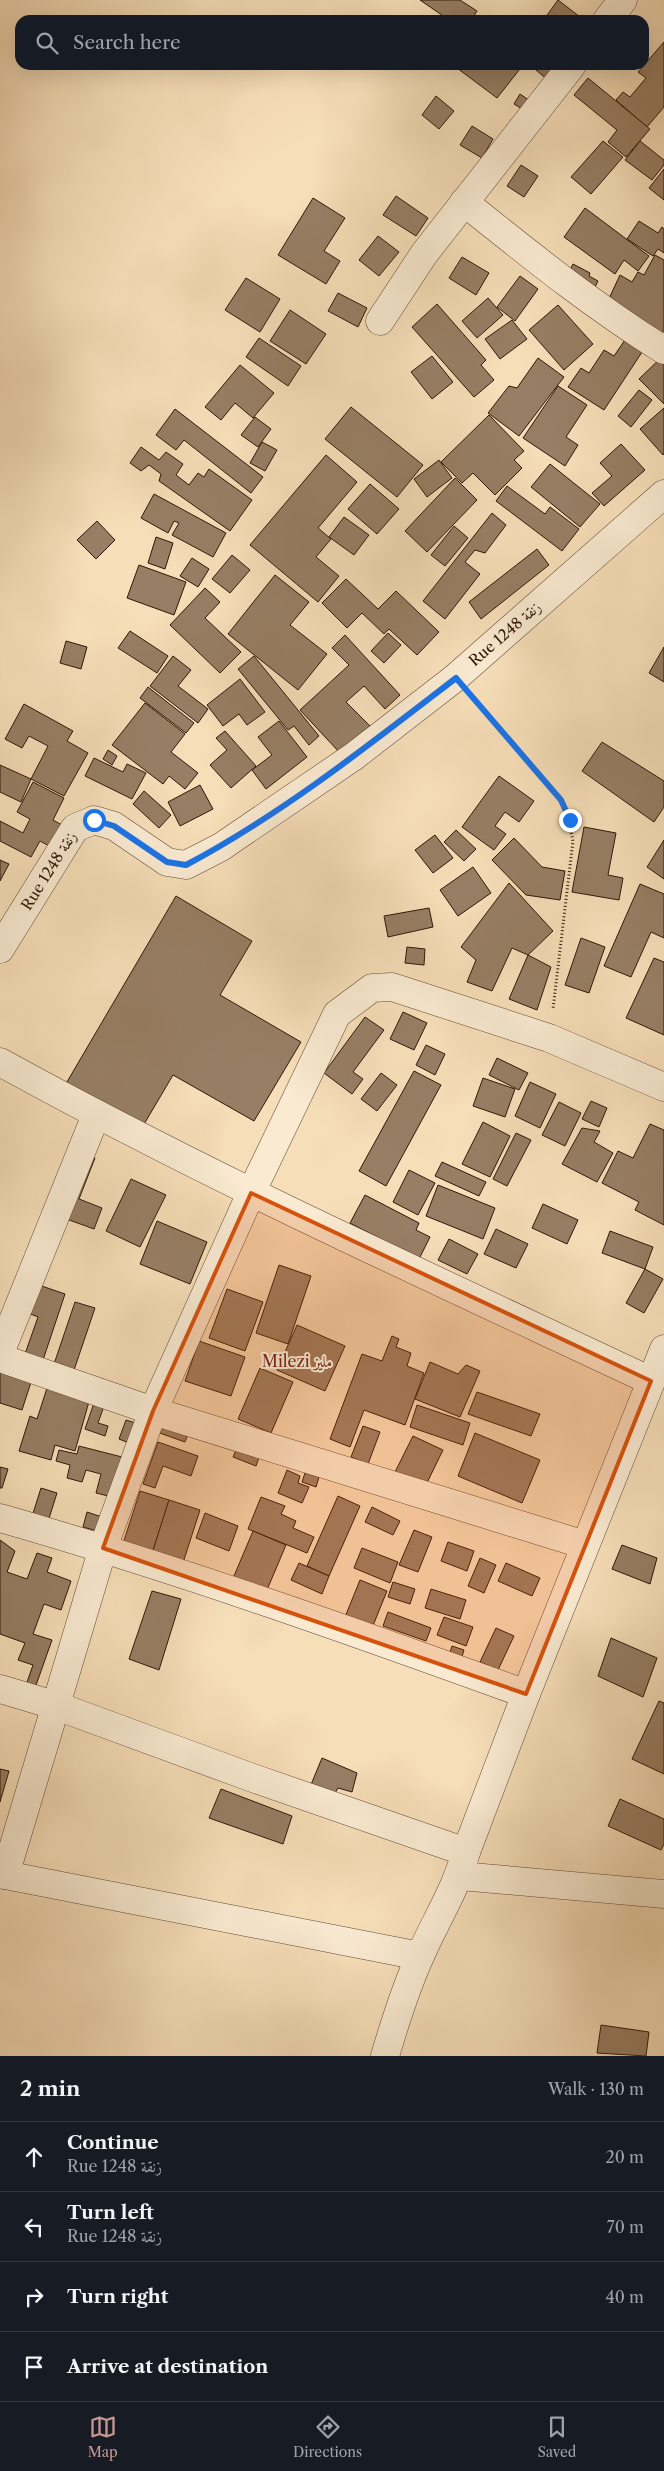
<!DOCTYPE html>
<meta charset="utf-8">
<style>
body{margin:0;font-family:"Libre Caslon Text",Amiri,serif;background:#20242c;color:#f1f3f6}
.stop{position:absolute;width:15px;height:15px;margin:-11px;border:4px solid #1a73e8;border-radius:50%;background:#fff}
.stop.end{background:#1a73e8;border-color:#fff;box-shadow:0 1px 5px #0008}
.list{margin:0;padding:0;list-style:none}
h2{display:flex;justify-content:space-between;align-items:center;height:65px;margin:0;padding:0 20px;font-size:21px}
h2 small{font-size:16px;font-weight:400;color:#9ea1a6}
.list li{display:grid;grid-template-columns:32px 1fr auto;gap:15px;align-items:center;box-sizing:border-box;height:70px;padding:0 20px;border-top:1px solid #363941}
.list b{display:block;font-size:19px;white-space:nowrap}
.list p{margin:0;font-size:16px;white-space:nowrap;color:#9ea1a6}
.list em{font-size:16px;font-style:normal;color:#9ea1a6}
.icon{flex:none;width:28px;height:28px;fill:none;stroke:currentColor;stroke-width:2;stroke-linecap:round;stroke-linejoin:round}
.map{position:relative;flex:none;width:664px;height:2056px;overflow:hidden}
.search{position:absolute;background:#171b24;box-shadow:0 5px 20px #0002;left:15px;right:15px;top:15px;height:55px;display:flex;align-items:center;gap:12px;box-sizing:border-box;padding:0 18px;border-radius:15px;color:#9ea1a6;font-size:19px}
.sheet{height:345px;background:#171b24}
nav{display:flex;justify-content:space-around;align-items:center;box-sizing:border-box;height:70px;border-top:1px solid #363941;background:#171b24;font-size:14px;color:#9ea1a6}
nav a{display:grid;justify-items:center;gap:2px}
nav .on{color:#c59692}
.map>svg:first-child{display:block}
.building{fill:#977e64;stroke:#311608}
.lines{fill:none;stroke-linecap:round;stroke-linejoin:round}
.minor-casing{stroke:#624834;stroke-width:29}
.path{stroke:#311608;stroke-width:3;stroke-dasharray:1 2.5;stroke-linecap:butt}
.minor{stroke:#f9ead1;stroke-width:28}
.route{stroke:#1a73e8;stroke-width:6}
.marked{fill:#d6520c;fill-opacity:0.2;stroke:#d6520c;stroke-width:4;stroke-linejoin:round}
.labels{text-anchor:middle;stroke-width:4;stroke-linejoin:round;paint-order:stroke}
.street-label{font-size:15px;fill:#311608;stroke:#f9ead1}
.neighbourhood-label{font-size:16px;fill:#7a1f14;stroke:#f9ead1}
</style>
<div class="map">
<svg width="664" height="2056" viewBox="0 0 664 2056">
<rect width="100%" height="100%" fill="#f6deb8"/>
<filter id="stains"><feTurbulence type="fractalNoise" baseFrequency=".004" numOctaves="4"/><feColorMatrix values="0 0 0 0 .2 0 0 0 0 .09 0 0 0 0 .02 0 0 0 .5 -.17"/></filter>
<radialGradient id="worn" r=".72"><stop offset=".6" stop-color="#630" stop-opacity="0"/><stop offset="1" stop-color="#630" stop-opacity=".3"/></radialGradient>
<g class="building">
<path d="M420,0H460L477,11L471,20H449Z"/>
<path d="M558,0L584,20H547L545,18Z"/>
<path d="M664,42V107L647,127L616,100L623,92L630,97L646,78L638,72Z"/>
<path d="M453,65H523L497,98Z"/>
<path d="M540,65H557L550,82L536,70Z"/>
<path d="M588,78L650,129L626,157L608,142L617,130L574,95Z"/>
<path d="M520,94L533,103L527,112L514,104Z"/>
<path d="M436,96L454,111L439,129L422,115Z"/>
<path d="M472,126L493,139L482,158L460,145Z"/>
<path d="M603,141L623,157L591,194L571,177Z"/>
<path d="M640,141L664,160V165L652,180L625,160Z"/>
<path d="M521,165L538,176L524,197L507,186Z"/>
<path d="M664,169V200L649,188Z"/>
<path d="M396,196L428,218L416,236L383,215Z"/>
<path d="M313,198L345,218L324,251L340,261L326,284L278,255Z"/>
<path d="M585,208L649,256L638,271L624,260L615,274L564,237Z"/>
<path d="M639,221L658,233L662,227L664,229V253L658,249L653,256L627,239Z"/>
<path d="M378,236L399,252L379,276L359,260Z"/>
<path d="M655,255L664,260V330L660,337L606,305L620,275L632,282L638,272L644,275Z"/>
<path d="M462,257L489,273L476,295L449,278Z"/>
<path d="M573,264L590,273L589,276L598,281L592,293L565,279Z"/>
<path d="M520,276L538,289L515,321L497,307Z"/>
<path d="M246,278L280,299L260,332L225,310Z"/>
<path d="M338,293L367,308L358,327L328,311Z"/>
<path d="M488,298L503,315L477,338L462,321Z"/>
<path d="M437,304L486,360L481,365L494,380L474,397L412,327Z"/>
<path d="M558,305L593,344L564,370L529,330Z"/>
<path d="M290,310L326,334L306,364L270,341Z"/>
<path d="M512,320L527,339L500,359L485,339Z"/>
<path d="M627,337L644,349L604,410L568,387L581,368L589,373L604,350L614,356Z"/>
<path d="M259,338L301,366L288,386L246,357Z"/>
<path d="M664,355V404L639,379Z"/>
<path d="M432,356L453,382L432,399L411,372Z"/>
<path d="M538,358L564,377L519,436L488,413L509,386L517,388Z"/>
<path d="M240,365L274,393L253,418L235,403L221,420L205,407Z"/>
<path d="M558,386L587,405L566,437L578,445L565,466L523,438Z"/>
<path d="M639,390L652,400L631,427L618,416Z"/>
<path d="M351,407L423,465L397,497L325,439Z"/>
<path d="M664,408V454L663,455L640,429Z"/>
<path d="M175,409L263,477L251,493L184,440L176,450L156,435Z"/>
<path d="M489,415L524,451L514,460L522,468L495,495L473,473L462,483L441,462Z"/>
<path d="M255,417L271,429L258,447L241,435Z"/>
<path d="M262,442L277,450L265,471L250,463Z"/>
<path d="M621,444L645,470L604,506L592,493L612,476L600,463Z"/>
<path d="M141,447L159,460L166,452L183,464L176,475L189,485L198,473L204,477L209,469L252,500L230,531L159,481L161,474L149,465L141,471L130,463Z"/>
<path d="M326,455L357,482L318,528L331,539L316,557L339,576L318,602L250,545Z"/>
<path d="M439,460L452,478L427,497L414,479Z"/>
<path d="M550,464L600,504L580,527L531,487Z"/>
<path d="M455,478L477,500L427,552L405,531Z"/>
<path d="M370,484L399,509L377,534L348,509Z"/>
<path d="M507,486L545,514L550,507L579,529L562,551L496,501Z"/>
<path d="M154,494L226,533L213,557L172,535L179,523L174,521L168,533L141,518Z"/>
<path d="M492,513L506,525L485,553L475,550L465,562L480,574L445,619L423,601Z"/>
<path d="M344,517L369,535L354,555L329,537Z"/>
<path d="M97,521L115,540L96,559L77,540Z"/>
<path d="M454,526L468,538L445,566L431,555Z"/>
<path d="M156,537L173,543L165,569L148,563Z"/>
<path d="M537,549L549,565L481,619L469,602Z"/>
<path d="M232,555L250,570L230,593L212,579Z"/>
<path d="M192,558L209,569L198,587L180,576Z"/>
<path d="M139,565L186,582L174,615L127,598Z"/>
<path d="M275,575L309,602L290,625L327,654L298,690L228,634Z"/>
<path d="M346,579L378,609L396,591L439,632L417,655L389,629L384,634L362,613L347,628L322,603Z"/>
<path d="M205,588L220,602L205,618L241,652L220,673L170,625Z"/>
<path d="M130,631L168,656L157,673L118,648Z"/>
<path d="M388,633L401,645L384,663L371,651Z"/>
<path d="M345,635L400,695L385,709L364,686L346,702L370,726L340,753L300,710L349,665L332,648Z"/>
<path d="M66,641L87,647L81,669L60,663Z"/>
<path d="M664,647V682L649,673Z"/>
<path d="M173,656L191,670L178,686L208,709L198,723L150,686Z"/>
<path d="M254,656L319,736L309,745L294,726L288,730L238,669Z"/>
<path d="M240,679L265,712L247,725L239,714L223,726L207,705Z"/>
<path d="M148,687L194,723L186,733L140,698Z"/>
<path d="M145,703L185,734L171,752L198,773L185,789L169,776L163,784L112,745Z"/>
<path d="M24,704L73,731L67,741L88,753L64,796L31,779L48,746L29,736L22,748L5,739Z"/>
<path d="M279,721L307,757L266,789L252,770L272,755L258,737Z"/>
<path d="M225,731L256,766L231,788L210,765L227,750L216,738Z"/>
<path d="M602,742L664,781V807L654,822L582,771Z"/>
<path d="M108,750L117,756L112,765L103,759Z"/>
<path d="M94,758L123,772L127,764L146,773L132,799L85,776Z"/>
<path d="M0,765L31,779L21,802L0,792Z"/>
<path d="M499,776L534,801L519,822L505,812L495,826L506,834L494,850L462,827Z"/>
<path d="M33,782L64,798L53,820L62,825L51,847L40,841L31,857L0,841V821L23,833L30,819L17,812Z"/>
<path d="M200,785L213,809L180,826L168,802Z"/>
<path d="M144,791L171,815L159,828L133,804Z"/>
<path d="M584,827L616,833L608,875L623,878L619,900L572,892Z"/>
<path d="M456,830L476,849L464,861L444,842Z"/>
<path d="M435,835L453,858L433,873L415,850Z"/>
<path d="M514,838L542,867L565,871L560,900L526,895L492,860Z"/>
<path d="M664,840V879L647,867Z"/>
<path d="M0,860L9,864L0,881Z"/>
<path d="M473,867L491,893L458,916L440,890Z"/>
<path d="M509,883L553,931L528,955L512,948L492,991L467,982L476,960L461,947Z"/>
<path d="M640,884L664,894V938L651,932L631,977L604,966Z"/>
<path d="M176,896L252,941L220,995L301,1042L254,1121L173,1075L140,1131L64,1087Z"/>
<path d="M429,908L433,927L388,937L384,916Z"/>
<path d="M581,938L605,947L589,993L565,985Z"/>
<path d="M407,947L425,949L424,965L405,963Z"/>
<path d="M528,955L551,967L537,1010L509,999Z"/>
<path d="M654,958L664,962V1035L626,1018Z"/>
<path d="M403,1012L427,1023L414,1050L390,1039Z"/>
<path d="M365,1017L384,1030L353,1072L363,1079L352,1094L324,1073Z"/>
<path d="M426,1045L445,1054L435,1075L416,1065Z"/>
<path d="M497,1058L528,1073L519,1090L489,1075Z"/>
<path d="M414,1071L441,1085L386,1186L359,1171Z"/>
<path d="M381,1073L397,1085L377,1111L361,1099Z"/>
<path d="M483,1078L515,1089L505,1117L473,1106Z"/>
<path d="M530,1082L556,1094L540,1128L515,1116Z"/>
<path d="M591,1101L607,1108L599,1127L582,1119Z"/>
<path d="M559,1102L581,1113L565,1146L542,1135Z"/>
<path d="M483,1122L510,1136L490,1177L462,1164Z"/>
<path d="M650,1124L664,1130V1225L635,1210L639,1202L602,1183L618,1151L633,1158Z"/>
<path d="M582,1128L600,1131L594,1142L613,1153L597,1182L562,1164Z"/>
<path d="M516,1133L531,1140L507,1186L493,1179Z"/>
<path d="M85,1154L95,1158L79,1199L102,1208L94,1229L61,1217Z"/>
<path d="M442,1162L486,1182L479,1196L435,1176Z"/>
<path d="M409,1170L435,1183L418,1215L393,1202Z"/>
<path d="M131,1179L166,1195L140,1247L106,1231Z"/>
<path d="M438,1185L495,1208L483,1239L426,1216Z"/>
<path d="M365,1195L419,1223L416,1230L430,1237L419,1259L350,1223Z"/>
<path d="M543,1204L578,1220L567,1244L532,1228Z"/>
<path d="M157,1221L207,1242L190,1284L140,1264Z"/>
<path d="M496,1229L528,1244L516,1268L484,1254Z"/>
<path d="M610,1231L653,1247L645,1269L602,1253Z"/>
<path d="M449,1239L478,1254L467,1274L438,1260Z"/>
<path d="M279,1265L311,1276L288,1344L256,1333Z"/>
<path d="M645,1269L663,1279L644,1313L626,1303Z"/>
<path d="M33,1283L65,1294L43,1360L25,1354L38,1317L23,1311Z"/>
<path d="M227,1289L263,1302L245,1351L209,1338Z"/>
<path d="M75,1302L95,1308L72,1376L52,1370Z"/>
<path d="M297,1325L345,1346L325,1391L277,1370Z"/>
<path d="M392,1336L399,1339L396,1347L411,1353L407,1366L424,1373L405,1425L364,1410L350,1447L330,1439L362,1354L382,1361Z"/>
<path d="M199,1341L245,1357L231,1396L185,1381Z"/>
<path d="M430,1362L458,1374L466,1365L480,1371L460,1417L415,1399Z"/>
<path d="M260,1368L293,1382L271,1433L238,1419Z"/>
<path d="M0,1372L33,1376L22,1410L0,1403Z"/>
<path d="M48,1385L90,1398L75,1451L55,1445L51,1460L19,1451L30,1416L37,1419Z"/>
<path d="M477,1392L540,1414L531,1436L468,1414Z"/>
<path d="M94,1403L104,1406L98,1423L108,1426L105,1436L85,1429Z"/>
<path d="M417,1405L470,1423L463,1445L410,1427Z"/>
<path d="M160,1415L191,1426L185,1442L154,1431Z"/>
<path d="M126,1420L142,1425L134,1445L119,1439Z"/>
<path d="M363,1426L380,1432L368,1464L351,1457Z"/>
<path d="M475,1433L540,1460L522,1503L458,1476Z"/>
<path d="M413,1436L443,1450L423,1491L393,1476Z"/>
<path d="M158,1442L198,1456L191,1476L163,1466L155,1488L143,1484Z"/>
<path d="M239,1443L261,1452L256,1466L233,1457Z"/>
<path d="M79,1446L126,1458L116,1498L96,1493L101,1474L86,1470L82,1482L67,1478L70,1465L56,1461L59,1450L77,1454Z"/>
<path d="M0,1467L8,1469L2,1488H0Z"/>
<path d="M287,1470L300,1476L298,1483L309,1487L302,1503L278,1493Z"/>
<path d="M305,1473L319,1477L316,1487L302,1482Z"/>
<path d="M41,1488L57,1493L46,1528L30,1523Z"/>
<path d="M140,1491L169,1500L150,1560L121,1550Z"/>
<path d="M338,1496L360,1506L329,1576L307,1566Z"/>
<path d="M261,1497L285,1506L281,1514L296,1521L293,1528L314,1537L307,1553L248,1529Z"/>
<path d="M169,1500L200,1510L181,1569L150,1560Z"/>
<path d="M372,1507L400,1521L393,1535L365,1522Z"/>
<path d="M87,1512L105,1518L101,1532L83,1527Z"/>
<path d="M205,1513L238,1526L229,1551L196,1538Z"/>
<path d="M414,1530L432,1537L418,1572L399,1565Z"/>
<path d="M253,1531L286,1545L264,1597L231,1583Z"/>
<path d="M0,1540L15,1551L7,1572L27,1579L37,1553L52,1558L47,1572L71,1581L61,1610L44,1604L33,1634L52,1640L35,1688L26,1685L33,1665L18,1660L25,1643L0,1634Z"/>
<path d="M448,1542L474,1551L467,1571L441,1561Z"/>
<path d="M622,1545L657,1558L650,1584L612,1569Z"/>
<path d="M362,1548L398,1562L390,1583L354,1568Z"/>
<path d="M480,1558L496,1565L484,1593L468,1586Z"/>
<path d="M299,1563L329,1576L322,1594L291,1580Z"/>
<path d="M506,1563L540,1578L532,1596L498,1581Z"/>
<path d="M360,1580L387,1591L370,1633L343,1622Z"/>
<path d="M393,1582L415,1589L410,1604L388,1597Z"/>
<path d="M431,1589L466,1600L460,1619L425,1608Z"/>
<path d="M152,1591L181,1599L159,1670L129,1659Z"/>
<path d="M388,1612L431,1628L426,1641L383,1626Z"/>
<path d="M444,1617L473,1627L466,1646L437,1635Z"/>
<path d="M496,1628L514,1636L498,1670L480,1662Z"/>
<path d="M611,1638L657,1658L643,1697L598,1676Z"/>
<path d="M452,1646L464,1650L461,1660L449,1656Z"/>
<path d="M659,1701L664,1703V1774L632,1759Z"/>
<path d="M322,1758L357,1773L352,1792L338,1788L335,1793L310,1787Z"/>
<path d="M0,1769L9,1771L0,1802Z"/>
<path d="M221,1789L292,1816L283,1844L209,1818Z"/>
<path d="M620,1799L664,1819V1844L661,1850L608,1826Z"/>
<path d="M601,2025L649,2032L646,2056L597,2053Z"/>
</g>
<g class="lines">
<g class="minor-casing">
<g id="minor">
<path d="M607,20L623,0"/>
<path d="M464,202C529,254 593,306 664,350"/>
<path d="M380,321L424,254L572,65"/>
<path d="M0,949L75,828L94,820L114,826L167,862L186,865L221,847L353,757L455,678L664,494"/>
<path d="M0,1062C212,1179 432,1278 651,1381"/>
<path d="M0,1353L96,1115"/>
<path d="M0,1358L153,1411L585,1545"/>
<path d="M0,1518C178,1569 352,1631 526,1694"/>
<path d="M0,1689L54,1705L250,1777L466,1852"/>
<path d="M0,1874L420,1956"/>
<path d="M5,1875L103,1548L153,1411L251,1193L337,1014L372,988L392,987L549,1038L664,1087"/>
<path d="M460,1876L664,1894"/>
<path d="M385,2056C395,2022 406,1987 421,1954C436,1920 456,1889 466,1852L526,1694L664,1349"/>
</g>
</g>
<path class="path" d="M474,699L561,800L569,820L573,841L553,1009"/>
<use href="#minor" class="minor"/>
</g>
<g class="lines">
<path class="route" d="M94,820L114,826L167,862L186,865C282,814 369,745 456,678L561,800L570,820"/>
</g>
<path class="marked" d="M251,1193L651,1381L526,1694L103,1548L153,1411Z"/>
<g class="labels">
<g class="street-label">
<text transform="translate(505 634) rotate(-41)" y="5">Rue 1248 زنقة</text>
<text transform="translate(49 871) rotate(-58)" y="5">Rue 1248 زنقة</text>
</g>
<g class="neighbourhood-label">
<text x="297" y="1367">Milezi مليز</text>
</g>
</g>
<rect width="100%" height="100%" filter="url(#stains)"/>
<rect width="100%" height="100%" fill="url(#worn)"/>
</svg>
<div class="stop" style="left:94px;top:820px"></div>
<div class="stop end" style="left:570px;top:820px"></div>
<div class="search"><svg class="icon" aria-label="search" viewBox="0 0 24 24"><circle cx="10" cy="10" r="6"/><path d="M15 15l6 6"/></svg>Search here</div>
</div>
<section class="sheet">
<h2>2 min<small>Walk · 130 m</small></h2>
<ul class="list">
<li><svg class="icon" aria-label="ahead" viewBox="0 0 24 24"><path d="M12 20V5M6 11l6-6 6 6"/></svg><div><b>Continue</b><p>Rue 1248 زنقة</p></div><em>20 m</em></li>
<li><svg class="icon" aria-label="left" viewBox="0 0 24 24"><path d="M17 20v-9H6M10 6l-5 5 5 5"/></svg><div><b>Turn left</b><p>Rue 1248 زنقة</p></div><em>70 m</em></li>
<li><svg class="icon" aria-label="right" viewBox="0 0 24 24"><path d="M7 20v-9h11M14 6l5 5-5 5"/></svg><div><b>Turn right</b></div><em>40 m</em></li>
<li><svg class="icon" aria-label="arrive" viewBox="0 0 24 24"><path d="M6 21V4h12l-3 4 3 4H6"/></svg><div><b>Arrive at destination</b></div></li>
</ul>
</section>
<nav>
<a class="on"><svg class="icon" aria-label="map" viewBox="0 0 24 24"><path d="M3 6l6-2 6 2 6-2v14l-6 2-6-2-6 2zM9 4v14M15 6v14"/></svg>Map</a>
<a><svg class="icon" aria-label="directions" viewBox="0 0 24 24"><path d="M12 3l9 9-9 9-9-9zM9 14v-3h6M13 9l2 2-2 2"/></svg>Directions</a>
<a><svg class="icon" aria-label="saved" viewBox="0 0 24 24"><path d="M7 4h10v16l-5-4-5 4z"/></svg>Saved</a>
</nav>
